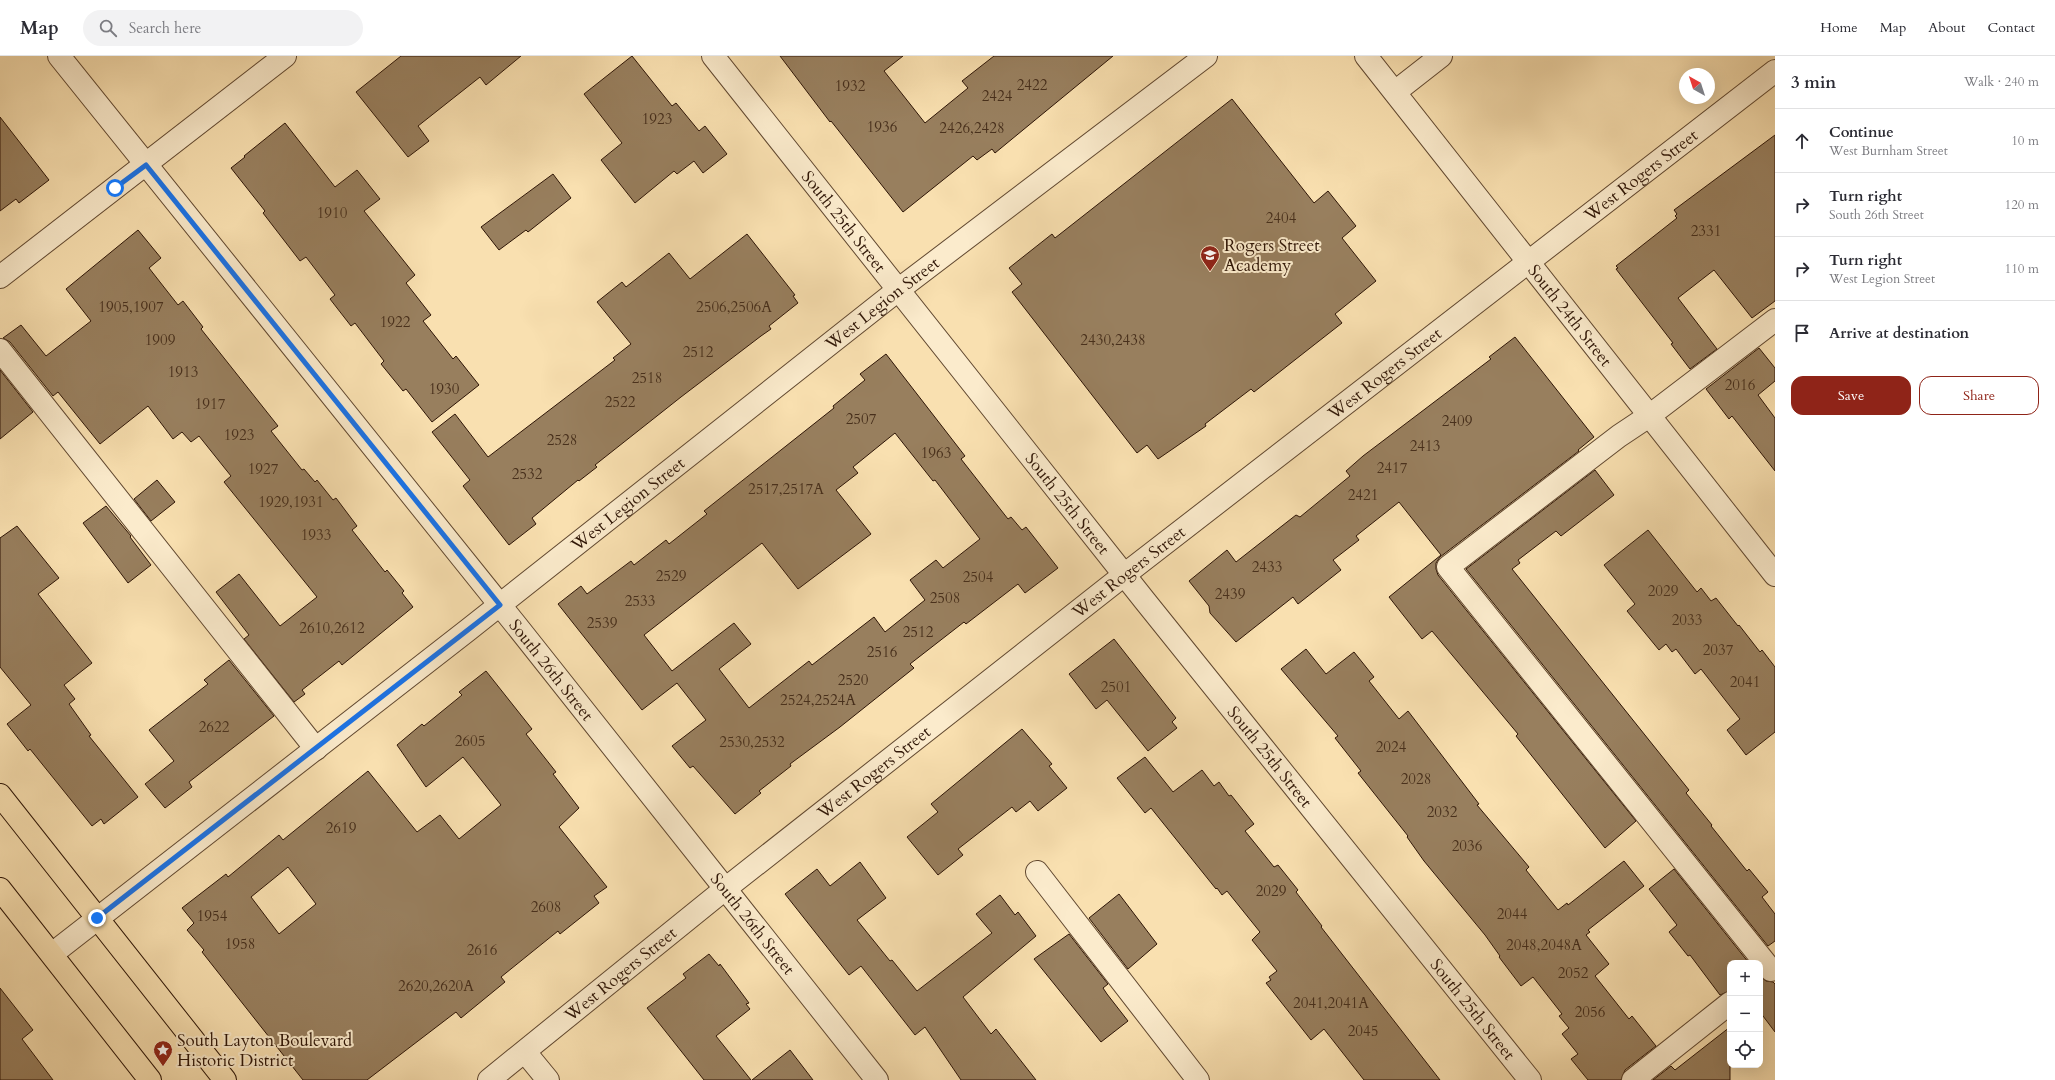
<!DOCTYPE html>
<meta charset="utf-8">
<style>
body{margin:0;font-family:Cardo,serif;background:#f2f2f3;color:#2b2b33}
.controls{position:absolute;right:12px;bottom:12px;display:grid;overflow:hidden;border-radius:8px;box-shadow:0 4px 16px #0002}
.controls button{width:36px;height:36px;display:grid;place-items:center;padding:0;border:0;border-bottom:1px solid #e1e1e2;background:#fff;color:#2b2b33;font:20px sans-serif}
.compass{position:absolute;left:1679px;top:12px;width:36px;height:36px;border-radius:50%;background:#fff;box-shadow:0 4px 16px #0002;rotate:321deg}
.stop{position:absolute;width:12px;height:12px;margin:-9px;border:3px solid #1a73e8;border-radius:50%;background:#fff}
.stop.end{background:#1a73e8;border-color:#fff;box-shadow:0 1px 4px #0008}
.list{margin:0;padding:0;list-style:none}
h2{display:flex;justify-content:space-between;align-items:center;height:52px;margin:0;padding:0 16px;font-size:17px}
h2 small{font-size:13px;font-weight:400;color:#7c7c81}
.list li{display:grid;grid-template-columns:26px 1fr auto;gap:12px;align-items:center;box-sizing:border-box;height:64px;padding:0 16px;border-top:1px solid #e1e1e2}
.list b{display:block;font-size:15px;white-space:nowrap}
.list p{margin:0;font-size:13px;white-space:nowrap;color:#7c7c81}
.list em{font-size:13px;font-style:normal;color:#7c7c81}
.actions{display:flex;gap:8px;padding:12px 16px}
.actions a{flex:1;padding:9px 0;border:1px solid #8f2418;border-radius:12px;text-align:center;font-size:14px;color:#8f2418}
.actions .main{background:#8f2418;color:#fff}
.icon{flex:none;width:22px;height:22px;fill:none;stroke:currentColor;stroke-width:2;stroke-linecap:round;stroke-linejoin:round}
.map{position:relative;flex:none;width:1775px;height:1024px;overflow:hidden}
header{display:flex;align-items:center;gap:24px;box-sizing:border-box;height:56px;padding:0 20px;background:#fff;border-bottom:1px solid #e1e1e2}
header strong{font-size:19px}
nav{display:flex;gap:22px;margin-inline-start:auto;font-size:14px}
.search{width:280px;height:36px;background:#f2f2f3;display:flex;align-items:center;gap:10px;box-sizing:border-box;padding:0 14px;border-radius:22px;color:#7c7c81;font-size:15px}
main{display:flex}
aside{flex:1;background:#fff}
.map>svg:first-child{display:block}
.building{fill:#987f5e;stroke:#2e1506;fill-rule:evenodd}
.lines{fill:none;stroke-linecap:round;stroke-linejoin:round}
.minor-casing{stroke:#614830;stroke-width:24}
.major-casing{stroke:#2e1506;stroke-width:24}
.minor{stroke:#fbebcc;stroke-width:22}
.major{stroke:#f9e0b0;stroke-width:22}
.route{stroke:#1a73e8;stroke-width:5}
.labels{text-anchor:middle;stroke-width:4;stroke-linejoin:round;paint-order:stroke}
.number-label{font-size:15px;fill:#48301c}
.street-label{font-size:17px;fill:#2e1506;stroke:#fbebcc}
.poi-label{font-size:17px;fill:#2e1506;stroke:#fbebcc;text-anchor:start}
</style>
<header>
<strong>Map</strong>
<div class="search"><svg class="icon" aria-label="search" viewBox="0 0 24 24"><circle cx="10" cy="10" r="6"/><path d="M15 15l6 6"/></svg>Search here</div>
<nav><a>Home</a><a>Map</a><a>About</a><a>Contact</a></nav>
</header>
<main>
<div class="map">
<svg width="1775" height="1024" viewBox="0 0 1775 1024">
<rect width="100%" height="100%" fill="#f9e0b0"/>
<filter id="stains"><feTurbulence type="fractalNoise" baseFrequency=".005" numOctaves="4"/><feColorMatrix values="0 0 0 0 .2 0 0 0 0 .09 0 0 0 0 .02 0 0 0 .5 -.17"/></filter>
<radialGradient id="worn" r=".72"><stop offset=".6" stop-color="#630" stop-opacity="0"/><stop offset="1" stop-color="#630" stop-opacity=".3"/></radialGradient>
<g class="building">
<path d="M401,0H521L486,29L480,21L418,70L429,85L408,101L356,36Z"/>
<path d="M632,0L672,50L676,47L699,75L705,70L727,98L703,117L694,105L677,118L674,115L635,147L601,104L622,87L584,38Z"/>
<path d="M780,0H903L884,15L925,67L968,32L962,25L994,0H1113L995,97L992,93L977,104L973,100L903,156L831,65L830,66Z"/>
<path d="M1232,43L1314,147L1328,135L1356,170L1342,182L1376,225L1335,258L1342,267L1254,336L1251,333L1205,368L1206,370L1158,403L1147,389L1137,397L1012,236L1022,228L1009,212L1052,178L1055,182Z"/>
<path d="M0,61L49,124L19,147L16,143L0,155Z"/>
<path d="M285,67L335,131L357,114L380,143L364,155L415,219L406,227L431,259L423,265L453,303L456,300L479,329L432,366L406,333L403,335L381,308L384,305L355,267L351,270L330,243L335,239L306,201L300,205L263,157L265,155L231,112L245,101L244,100Z"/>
<path d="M1775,79V245L1752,262L1714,214L1678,242L1717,293L1690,313L1671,288L1673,287L1616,213L1618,212L1616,210L1677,162L1675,160L1677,158L1674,154Z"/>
<path d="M553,118L571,142L528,176L526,174L499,194L481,171Z"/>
<path d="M138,174L161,202L149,212L178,249L183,245L203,271L201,273L278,370L271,375L302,414L304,413L315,426L317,424L333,444L336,442L357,470L352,474L385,516L387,514L404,535L402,537L413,551L342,609L339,605L302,634L305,638L294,646L244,583L249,579L216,536L239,518L280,570L317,541L224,426L231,420L199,380L191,386L182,376L173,383L148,350L100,388L58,336L53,340L10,286L3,282L21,269L46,300L91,265L66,233Z"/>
<path d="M747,178L795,239L793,240L798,247L769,270L771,273L761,280L681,341L595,409L597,411L579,425L578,424L532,462L536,468L509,489L463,430L470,424L432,376L455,358L488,401L615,304L613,302L631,288L597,246L622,226L626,231L669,197L690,223Z"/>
<path d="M1515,281L1594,381L1578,394L1579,395L1440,501L1436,507V513L1438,519L1636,765L1605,792L1516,680L1518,678L1432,575L1422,583L1389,541L1441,499L1399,446L1356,480L1359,484L1333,504L1341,514L1298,548L1293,541L1236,586L1210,557L1209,550L1189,525L1227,494L1236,506L1296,459L1300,461L1350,420L1346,415L1363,400L1491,303L1489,301Z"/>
<path d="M1759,292L1775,312V325L1758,339L1775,362V415L1732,360L1729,363L1706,333Z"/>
<path d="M886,298L965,400L961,403L1008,463L1011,461L1022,474L1026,471L1058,512L1025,537L1018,528L966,568L964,566L910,608L914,612L840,671L790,708L791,710L759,735L761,737L735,758L693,710L690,712L672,690L706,664L677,627L642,654L558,548L581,530L587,538L631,505L634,509L666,484L669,488L707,458L704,455L834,352L833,350L865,324L860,318ZM895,377L933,425L935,424L980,483L943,512L936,504L910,524L925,544L885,576L874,561L812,609L809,605L749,652L719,613L751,588L734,567L672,615L644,579L762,487L798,533L871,478L836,434L858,417L853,411Z"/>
<path d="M0,314L33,356L0,383Z"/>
<path d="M1595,414L1614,439L1561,480L1556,475L1518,504L1520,507L1512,513L1689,734L1686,737L1712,769L1711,770L1747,815L1749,813L1768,836L1762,841L1775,858V885L1768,890L1466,513Z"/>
<path d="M157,424L175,446L151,465L134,443Z"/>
<path d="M106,450L131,480L130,481L151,509L128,527L83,467Z"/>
<path d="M17,470L59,522L38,538L92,607L64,629L75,643L69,648L91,679L89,680L138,741L104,768L101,763L92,770L30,693L28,695L7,668L31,649L0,611V482Z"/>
<path d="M1648,474L1697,536L1701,532L1711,545L1716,542L1738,570L1739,569L1760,596L1762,594L1775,611V676L1746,699L1727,674L1740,663L1701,613L1695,618L1676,593L1672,596L1666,588L1659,594L1627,555L1635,548L1604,509Z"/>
<path d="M1114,583L1176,662L1172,666L1177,672L1148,695L1107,644L1096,653L1069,618Z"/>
<path d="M1306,593L1326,618L1354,596L1374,621L1369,625L1399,663L1408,655L1479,748L1477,749L1529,811L1526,814L1558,854L1567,847L1568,849L1624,805L1644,830L1588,874L1590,876L1586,879L1609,908L1595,920L1629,963L1632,960L1656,990L1625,1014L1621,1024H1588L1571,1003L1578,998L1562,978L1569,972L1559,960L1562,958L1533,921L1521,930L1499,901L1500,900L1485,879L1424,805L1407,781L1408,780L1358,717L1361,715L1335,682L1338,680L1281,613Z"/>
<path d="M229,604L274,660L189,726L192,731L165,752L145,728L174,705L149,674L208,628L204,624Z"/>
<path d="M486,615L532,673L526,678L556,716L553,718L579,752L559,771L607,831L594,840L599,847L560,878L558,875L501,921L505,926L461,962L456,956L367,1024H303L202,896L204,894L187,874L194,867L182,852L226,818L228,821L279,779L283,784L368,715L417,776L440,759L459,783L501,749L463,701L426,731L397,689L422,668L424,670L462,639L459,636ZM288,811L316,848L279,878L251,841Z"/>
<path d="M1022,673L1052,708L1049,710L1067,732L1038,755L1030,745L1016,756L1012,751L958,793L963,799L938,819L907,781L938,756L931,748Z"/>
<path d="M1145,701L1173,736L1202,714L1214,730L1219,726L1229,740L1231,739L1254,768L1245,775L1274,811L1278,809L1298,834L1296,836L1322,870L1321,871L1440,1024H1364L1324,973L1311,984L1266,927L1271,924L1269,921L1277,915L1252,884L1260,876L1227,835L1222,839L1217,832L1216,833L1151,752L1145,757L1117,722Z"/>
<path d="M860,806L886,842L857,864L890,905L892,904L917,935L992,877L976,858L1000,839L1015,859L1018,856L1036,880L963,941L991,978L996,973L1036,1024H961L925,971L915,979L861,910L849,919L785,838L817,813L830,830Z"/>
<path d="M1674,813L1749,907H1730V935L1720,939L1690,899L1688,900L1669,876L1677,869L1649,833Z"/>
<path d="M1119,838L1157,888L1128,913L1089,862Z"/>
<path d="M1069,878L1108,928L1103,932L1107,938L1128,965L1101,986L1034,903Z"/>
<path d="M709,898L719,910L720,908L749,947L746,948L750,953L716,980L751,1024H704L647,952L686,922L683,918Z"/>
<path d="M1760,920L1766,925L1773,926L1775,928V976L1760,956Z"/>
<path d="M0,932L33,974L22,983L53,1024H0Z"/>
<path d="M1730,971V1024H1653L1671,1010L1675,1014Z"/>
<path d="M790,994L813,1024H752Z"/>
</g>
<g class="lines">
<g class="minor-casing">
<g id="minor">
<path id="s1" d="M59,0L516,569L877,1024"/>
<path id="s2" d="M713,0L1145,545L1530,1024"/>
<path id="s3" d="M1366,0L1775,519"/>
<path d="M1395,36L1441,0"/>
<path d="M0,221L285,0"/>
<path d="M0,294L316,693"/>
<path d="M1037,816L1198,1024"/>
<path id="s4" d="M52,898L468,574L898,234L1206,0"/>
<path d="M1771,914L1448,511L1619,380L1649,360L1775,264"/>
<path d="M525,996L548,1024"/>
<path id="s5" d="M489,1024L725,833L1124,519L1775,15"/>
<path d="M1633,1024L1730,947"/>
</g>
</g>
<g class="major-casing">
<g id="major">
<path d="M0,739L225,1024"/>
<path d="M0,833L150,1024"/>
</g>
</g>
<use href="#minor" class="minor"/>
<use href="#major" class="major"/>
</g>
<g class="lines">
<path class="route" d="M97,862L500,549L146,109L115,132"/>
</g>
<defs>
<g id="school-pin" transform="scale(1)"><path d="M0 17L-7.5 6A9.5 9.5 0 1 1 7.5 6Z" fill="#8f2418" stroke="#fbebcc"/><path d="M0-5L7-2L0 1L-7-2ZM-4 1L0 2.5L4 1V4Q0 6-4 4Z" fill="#fff"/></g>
<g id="sight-pin" transform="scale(1)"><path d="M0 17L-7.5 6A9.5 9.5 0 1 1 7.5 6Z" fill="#8f2418" stroke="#fbebcc"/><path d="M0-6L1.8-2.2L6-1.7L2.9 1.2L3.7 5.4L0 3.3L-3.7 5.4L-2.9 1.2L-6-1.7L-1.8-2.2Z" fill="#fff"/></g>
</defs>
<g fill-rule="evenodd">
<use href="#school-pin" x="1210" y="199"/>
<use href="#sight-pin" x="163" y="994"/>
</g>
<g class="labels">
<g class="number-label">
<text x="1032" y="34">2422</text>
<text x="850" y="35">1932</text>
<text x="997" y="45">2424</text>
<text x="657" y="68">1923</text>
<text x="882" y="76">1936</text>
<text x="972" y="77">2426,2428</text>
<text x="332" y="162">1910</text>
<text x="1281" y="167">2404</text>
<text x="1706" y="180">2331</text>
<text x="131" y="256">1905,1907</text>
<text x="734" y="256">2506,2506A</text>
<text x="395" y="271">1922</text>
<text x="160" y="289">1909</text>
<text x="1113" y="289">2430,2438</text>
<text x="698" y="301">2512</text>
<text x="183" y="321">1913</text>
<text x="647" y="327">2518</text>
<text x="1740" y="334">2016</text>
<text x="444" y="338">1930</text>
<text x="620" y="351">2522</text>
<text x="210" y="353">1917</text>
<text x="861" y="368">2507</text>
<text x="1457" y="370">2409</text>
<text x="239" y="384">1923</text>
<text x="562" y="389">2528</text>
<text x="1425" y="395">2413</text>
<text x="936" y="402">1963</text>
<text x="1392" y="417">2417</text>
<text x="263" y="418">1927</text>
<text x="527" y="423">2532</text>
<text x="786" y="438">2517,2517A</text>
<text x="1363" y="444">2421</text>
<text x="291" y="451">1929,1931</text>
<text x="316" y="484">1933</text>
<text x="1267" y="516">2433</text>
<text x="671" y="525">2529</text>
<text x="978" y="526">2504</text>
<text x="1663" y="540">2029</text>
<text x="1230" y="543">2439</text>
<text x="945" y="547">2508</text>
<text x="640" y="550">2533</text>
<text x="1687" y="569">2033</text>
<text x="602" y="572">2539</text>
<text x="332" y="577">2610,2612</text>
<text x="918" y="581">2512</text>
<text x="1718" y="599">2037</text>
<text x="882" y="601">2516</text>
<text x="853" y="629">2520</text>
<text x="1745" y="631">2041</text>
<text x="1116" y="636">2501</text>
<text x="818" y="649">2524,2524A</text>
<text x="214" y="676">2622</text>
<text x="470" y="690">2605</text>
<text x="752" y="691">2530,2532</text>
<text x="1391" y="696">2024</text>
<text x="1416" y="728">2028</text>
<text x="1442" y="761">2032</text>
<text x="341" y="777">2619</text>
<text x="1467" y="795">2036</text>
<text x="1271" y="840">2029</text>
<text x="546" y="856">2608</text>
<text x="1512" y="863">2044</text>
<text x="212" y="865">1954</text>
<text x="240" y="893">1958</text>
<text x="1544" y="894">2048,2048A</text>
<text x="482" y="899">2616</text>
<text x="1573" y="922">2052</text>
<text x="436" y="935">2620,2620A</text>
<text x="1331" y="952">2041,2041A</text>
<text x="1590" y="961">2056</text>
<text x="1363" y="980">2045</text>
</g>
<g class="street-label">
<text dy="6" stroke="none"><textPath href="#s5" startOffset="1465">West Rogers Street</textPath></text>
<text dy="6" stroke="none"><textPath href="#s2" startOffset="211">South 25th Street</textPath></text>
<text dy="6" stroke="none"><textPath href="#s4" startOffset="1055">West Legion Street</textPath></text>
<text dy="6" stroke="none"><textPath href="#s3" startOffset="330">South 24th Street</textPath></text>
<text dy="6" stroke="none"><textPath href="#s5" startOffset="1141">West Rogers Street</textPath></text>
<text dy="6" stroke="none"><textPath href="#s2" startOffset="571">South 25th Street</textPath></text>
<text dy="6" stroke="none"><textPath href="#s4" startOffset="731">West Legion Street</textPath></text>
<text dy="6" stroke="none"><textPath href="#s5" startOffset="817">West Rogers Street</textPath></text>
<text dy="6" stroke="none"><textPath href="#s1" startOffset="787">South 26th Street</textPath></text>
<text dy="6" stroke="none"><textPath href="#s2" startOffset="895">South 25th Street</textPath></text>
<text dy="6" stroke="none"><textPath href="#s5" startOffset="493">West Rogers Street</textPath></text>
<text dy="6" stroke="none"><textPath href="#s1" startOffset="1111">South 26th Street</textPath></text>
<text dy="6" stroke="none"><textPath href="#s5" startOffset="169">West Rogers Street</textPath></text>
<text dy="6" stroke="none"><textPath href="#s2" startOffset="1219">South 25th Street</textPath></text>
</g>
<g class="poi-label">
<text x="1224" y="195">Rogers Street<tspan x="1224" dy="20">Academy</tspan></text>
<text x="177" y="990">South Layton Boulevard<tspan x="177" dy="20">Historic District</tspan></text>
</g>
</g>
<rect width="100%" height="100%" filter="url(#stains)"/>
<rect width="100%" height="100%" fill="url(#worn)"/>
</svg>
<div class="controls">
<button>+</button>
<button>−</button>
<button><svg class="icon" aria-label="locate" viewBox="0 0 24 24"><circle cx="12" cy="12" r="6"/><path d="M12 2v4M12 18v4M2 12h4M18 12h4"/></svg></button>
</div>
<svg class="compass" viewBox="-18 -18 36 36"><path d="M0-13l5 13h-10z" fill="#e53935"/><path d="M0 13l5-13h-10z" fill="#7c7c81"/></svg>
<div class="stop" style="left:115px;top:132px"></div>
<div class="stop end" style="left:97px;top:862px"></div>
</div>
<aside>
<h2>3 min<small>Walk · 240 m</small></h2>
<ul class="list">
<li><svg class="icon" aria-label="ahead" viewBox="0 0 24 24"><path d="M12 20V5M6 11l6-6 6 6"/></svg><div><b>Continue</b><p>West Burnham Street</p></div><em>10 m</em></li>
<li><svg class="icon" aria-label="right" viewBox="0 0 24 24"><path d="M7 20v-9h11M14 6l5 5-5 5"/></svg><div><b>Turn right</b><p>South 26th Street</p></div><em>120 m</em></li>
<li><svg class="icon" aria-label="right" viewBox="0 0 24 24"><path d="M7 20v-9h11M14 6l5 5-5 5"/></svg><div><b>Turn right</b><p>West Legion Street</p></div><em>110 m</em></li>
<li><svg class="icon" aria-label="arrive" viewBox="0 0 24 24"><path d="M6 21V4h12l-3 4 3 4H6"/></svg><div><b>Arrive at destination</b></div></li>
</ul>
<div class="actions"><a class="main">Save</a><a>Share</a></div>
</aside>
</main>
